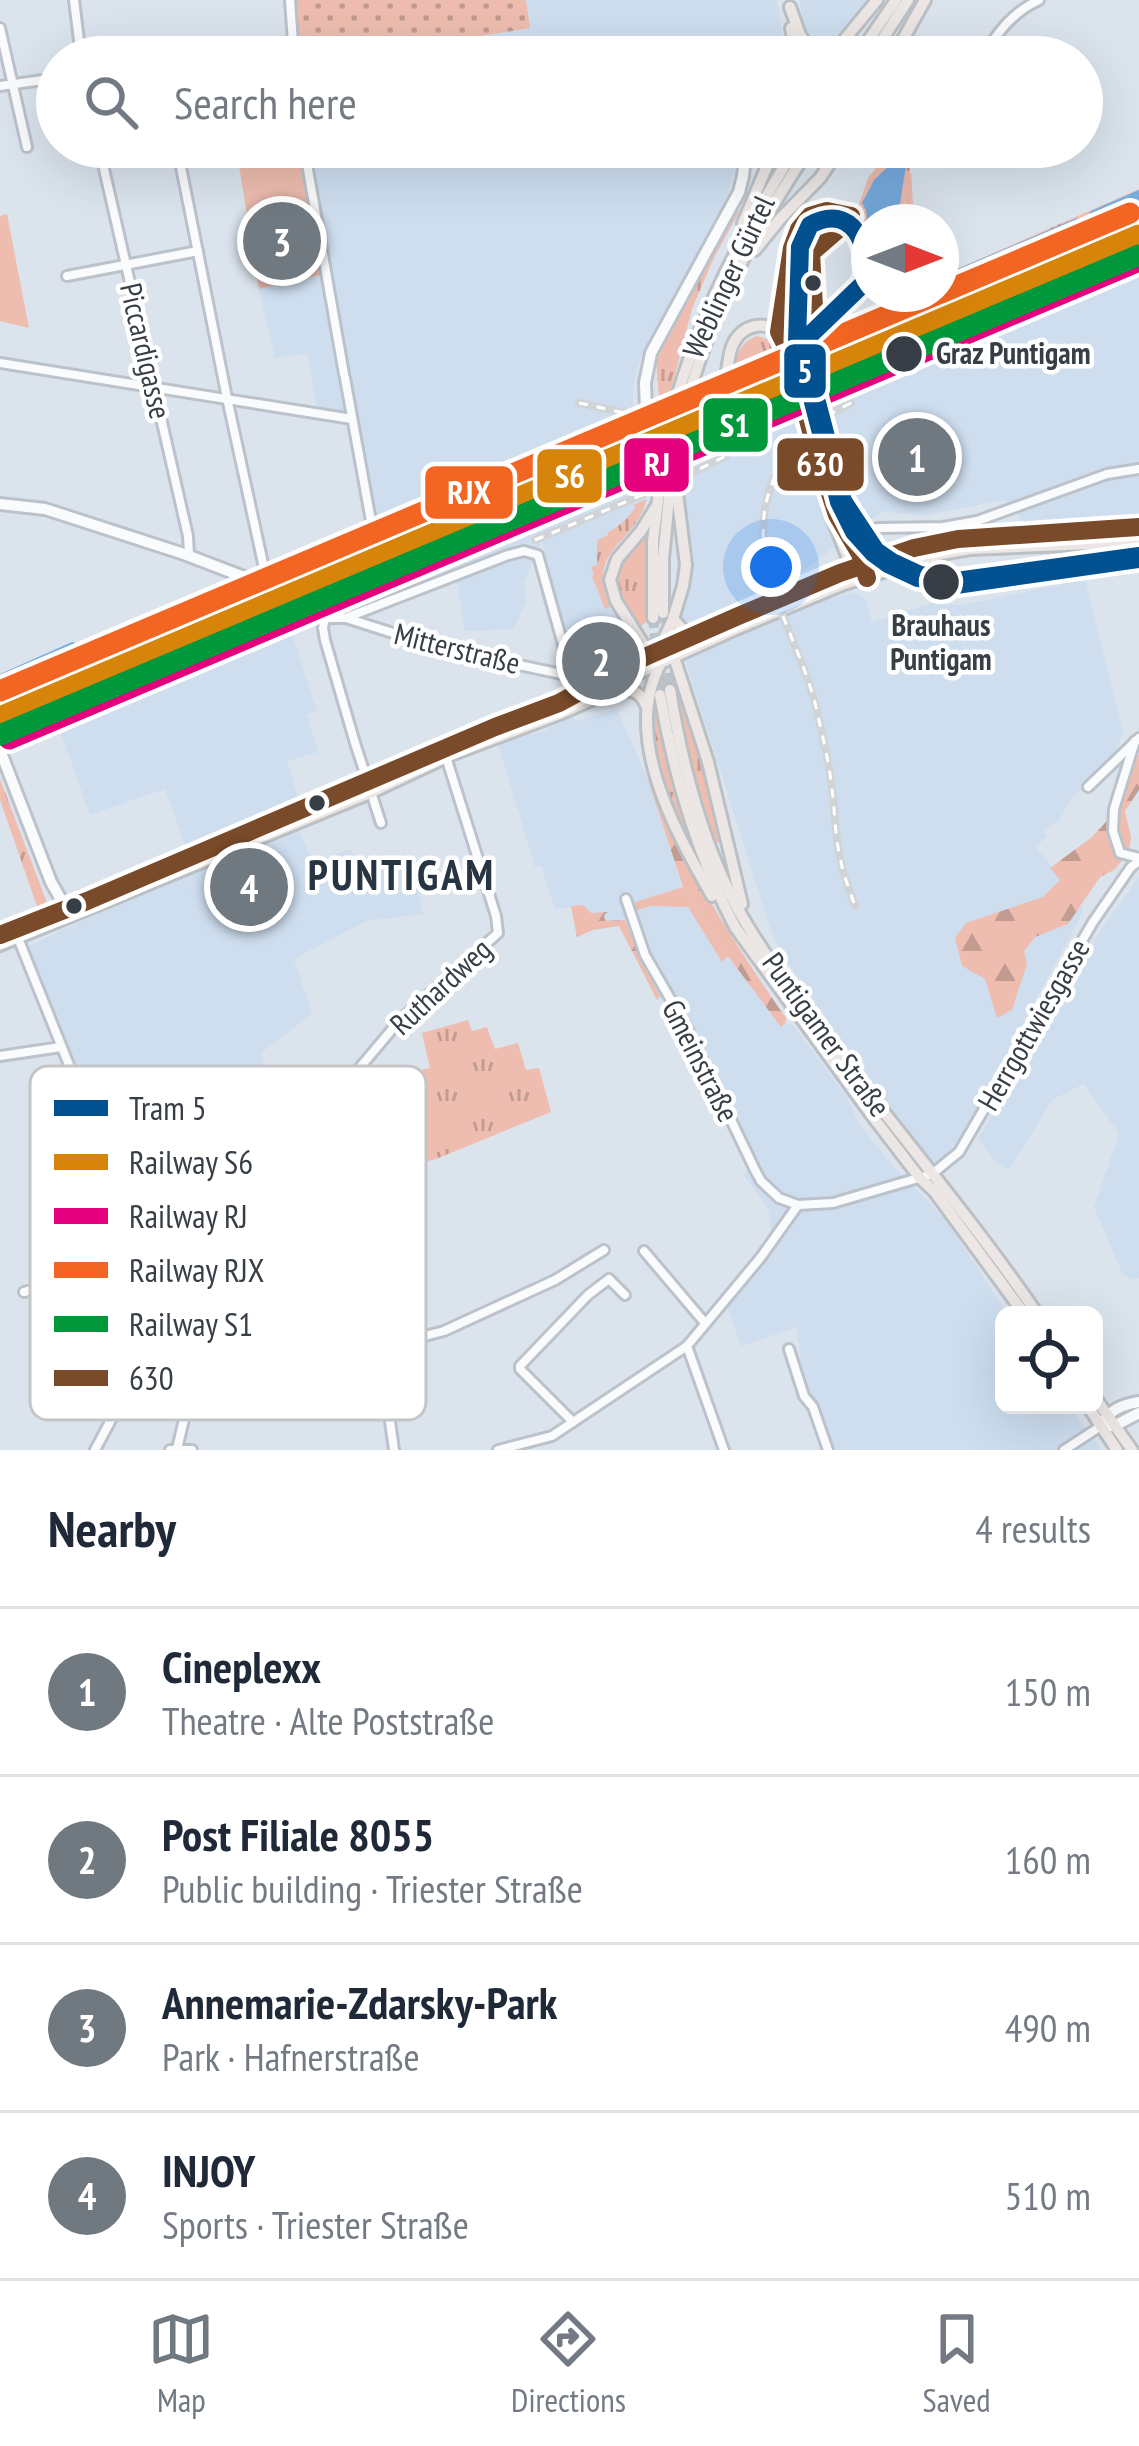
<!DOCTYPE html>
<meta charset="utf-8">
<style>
body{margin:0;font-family:"PT Sans Narrow",sans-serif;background:#f6f6f7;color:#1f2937}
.controls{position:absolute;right:36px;bottom:36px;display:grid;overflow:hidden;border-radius:18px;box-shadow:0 12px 48px #0002}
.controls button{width:108px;height:108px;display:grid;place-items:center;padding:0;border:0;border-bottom:3px solid #e0e1e3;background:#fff;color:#1f2937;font:60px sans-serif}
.compass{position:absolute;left:851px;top:204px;width:108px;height:108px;border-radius:50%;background:#fff;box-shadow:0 12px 48px #0002;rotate:90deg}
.you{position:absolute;left:771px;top:567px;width:42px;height:42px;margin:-30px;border:9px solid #fff;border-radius:50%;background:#1a73e8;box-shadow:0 0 0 18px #1a73e833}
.badge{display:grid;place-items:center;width:78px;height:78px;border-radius:50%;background:#707880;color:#fff;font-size:39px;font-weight:700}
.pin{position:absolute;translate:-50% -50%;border:6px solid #fff;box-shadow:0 3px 12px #0006}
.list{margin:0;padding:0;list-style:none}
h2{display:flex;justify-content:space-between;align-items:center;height:156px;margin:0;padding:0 48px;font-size:51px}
h2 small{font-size:39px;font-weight:400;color:#747a83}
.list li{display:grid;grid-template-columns:78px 1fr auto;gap:36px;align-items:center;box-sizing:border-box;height:168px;padding:0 48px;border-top:3px solid #e0e1e3}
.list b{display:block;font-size:45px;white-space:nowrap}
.list p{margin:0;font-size:39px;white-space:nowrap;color:#747a83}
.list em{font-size:39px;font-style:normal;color:#747a83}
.icon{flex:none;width:66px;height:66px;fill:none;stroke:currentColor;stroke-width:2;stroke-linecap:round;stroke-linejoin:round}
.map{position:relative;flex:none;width:1139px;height:1450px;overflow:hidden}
.search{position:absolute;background:#fff;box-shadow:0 12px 48px #0002;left:36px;right:36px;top:36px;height:132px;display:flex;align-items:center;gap:30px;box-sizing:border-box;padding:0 42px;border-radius:66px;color:#747a83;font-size:45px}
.sheet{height:828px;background:#fff}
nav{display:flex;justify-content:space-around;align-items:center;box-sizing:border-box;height:168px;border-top:3px solid #e0e1e3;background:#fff;font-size:33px;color:#747a83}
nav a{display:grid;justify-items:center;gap:6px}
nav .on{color:#707880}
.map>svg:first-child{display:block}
.built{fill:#cedeef}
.grass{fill:url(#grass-tufts)}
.forest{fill:url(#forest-firs)}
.park{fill:#eebdb0}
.garden{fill:url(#garden-dots)}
.water{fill:#77ace0}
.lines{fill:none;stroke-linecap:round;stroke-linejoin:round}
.primary-tunnel{stroke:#bac3cb;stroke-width:10;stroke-dasharray:10 5;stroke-linecap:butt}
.street-casing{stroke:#bbc2ca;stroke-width:14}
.secondary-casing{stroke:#bbc2ca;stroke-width:16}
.primary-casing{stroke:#bbc0c5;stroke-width:16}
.street{stroke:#fafbfc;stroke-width:8}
.secondary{stroke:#fafbfc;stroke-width:10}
.primary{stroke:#ece7e5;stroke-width:10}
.rail-casing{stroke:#d1d4d6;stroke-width:8}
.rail{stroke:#fff;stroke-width:3;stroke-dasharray:9;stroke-linecap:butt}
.primary-bridge-casing{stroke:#bbc0c5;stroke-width:16;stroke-linecap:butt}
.primary-bridge{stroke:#ece7e5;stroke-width:10}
.bus-1-casing{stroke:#fff;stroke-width:27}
.bus-1{stroke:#7a4b2a;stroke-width:18}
.rail-1-casing{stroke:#fff;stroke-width:30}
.rail-2-casing{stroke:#fff;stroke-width:30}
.rail-3-casing{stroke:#fff;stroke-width:30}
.rail-4-casing{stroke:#fff;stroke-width:30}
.rail-1{stroke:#d7850a;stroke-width:21}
.rail-2{stroke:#e5007d;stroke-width:21}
.rail-3{stroke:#f26522;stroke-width:21}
.rail-4{stroke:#00983a;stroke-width:21}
.tram-1-casing{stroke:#fff;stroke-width:27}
.tram-1{stroke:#025191;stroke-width:18}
.bus-dot{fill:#373e45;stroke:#fff;stroke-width:4.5}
.labels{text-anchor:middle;stroke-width:9;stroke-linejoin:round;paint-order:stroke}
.street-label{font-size:30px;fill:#373e45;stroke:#fff}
.stop-label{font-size:30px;font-weight:bold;fill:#373e45;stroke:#fff;text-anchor:start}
.district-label{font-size:42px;font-weight:bold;letter-spacing:3px;fill:#273442;stroke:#fff}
.key{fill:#fff;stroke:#c3c5c7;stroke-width:3}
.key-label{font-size:33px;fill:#373e45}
.line-badge{stroke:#fff;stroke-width:4.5}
.badge-label{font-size:33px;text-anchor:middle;font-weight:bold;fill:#fff}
</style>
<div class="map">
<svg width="1139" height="1450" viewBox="0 0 1139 1450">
<defs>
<pattern id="grass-tufts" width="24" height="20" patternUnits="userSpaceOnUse" patternTransform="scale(3)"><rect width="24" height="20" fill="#eebdb0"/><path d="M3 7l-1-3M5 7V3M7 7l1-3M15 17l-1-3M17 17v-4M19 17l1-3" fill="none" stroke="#c29b91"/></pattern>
<pattern id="forest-firs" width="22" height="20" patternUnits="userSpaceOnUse" patternTransform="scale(3)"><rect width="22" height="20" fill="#eebdb0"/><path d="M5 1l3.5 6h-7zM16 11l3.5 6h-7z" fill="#c29b91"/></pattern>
<pattern id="garden-dots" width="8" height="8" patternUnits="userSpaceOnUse" patternTransform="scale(3)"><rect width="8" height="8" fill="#eebdb0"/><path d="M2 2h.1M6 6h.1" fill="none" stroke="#c29b91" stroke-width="1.8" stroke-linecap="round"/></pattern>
</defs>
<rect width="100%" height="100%" fill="#dbe4ed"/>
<g class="built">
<path d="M526,0H777L784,46L777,57H355L529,28Z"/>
<path d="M799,0H870L831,42L825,44L816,42L805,30Z"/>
<path d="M311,147H736L737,161L724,206L644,350L637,369L633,388V409L627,427L492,489L392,529L380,525L372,498L328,268Z"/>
<path d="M1139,222V519L1071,526H1029L1004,500L927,515L882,512L773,593L747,600L695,621H679L689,560L688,536L680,499V469L691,421L716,411L733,396Z"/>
<path d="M320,275L344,413L317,408L307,353L275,358L259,289Z"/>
<path d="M660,433L643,511L606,558L602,577L603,589L610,607L632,638L636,658L578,689L542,541L524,582L526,602L514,629L465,631L455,568L340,612L331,609L289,625L317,711L307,714L318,752L287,761L300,804L299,829L312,862L351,849L359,875L410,854L423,914L366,921L294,959L312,1014L261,1053L278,1121L247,1145L227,1133H212L187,1140L190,1152L157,1163L151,1142L108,1156L29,952V946L193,868L165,789L90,815L57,723L0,745V712Z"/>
<path d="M1085,579L1123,731L1114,757L1070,800L1060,820L1043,830L1047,836L1036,847L1082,906L1083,913L1011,1045L1014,1055L961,1138L939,1162L933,1163L909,1136L870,1082L781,953L772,934L685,660L822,601L855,592L866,600L872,622L931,603L963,605Z"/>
<path d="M617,709L647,777L688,906L722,961L728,956L781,1026L791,1023L846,1095L859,1124L892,1165L946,1220L1008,1315H1004V1405H1068L1102,1450H830L801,1365L797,1327L741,1346L727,1307V1297L770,1244V1211L743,1174L748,1170L702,1074L711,1069L674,997L657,1000L619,926L593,930L577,937L571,907L555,909L541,866L535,867L498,744L543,731L572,717L577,721Z"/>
<path d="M1139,877V1278L1133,1279L1123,1275L1094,1207L1119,1134L1084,1084L1052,1100L1009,1170L995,1162L978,1139L1104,925Z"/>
</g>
<g class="grass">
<path d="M894,147H914L909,173L911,172L914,222H903L905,194L901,222H869V248L863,212L857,210L868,178L880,163L883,165L893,158Z"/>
<path d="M1139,189V217L945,301L937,299L935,294H941V276Z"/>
<path d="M737,208L739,212L713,260L692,309L665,413L659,412L652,401L659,398L656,361L669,331Z"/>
<path d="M757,336L773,341L789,367L780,369L771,364L752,372L748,370L735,378C734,359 738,343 757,336Z"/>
<path d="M647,499C633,548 586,546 610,607L605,609L592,576L594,574L591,567L597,565V540L608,535V532C619,527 627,519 635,508L634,505Z"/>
<path d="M646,532V622L640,627C608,577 609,578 646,532Z"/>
<path d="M672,672C698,710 711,794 721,841L716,843L697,784L675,688L653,700L677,799L695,850L692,851C667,797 639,740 657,681Z"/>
<path d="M0,779L46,900V906L39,912L0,800Z"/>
<path d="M683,887L728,956L722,962L688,907L650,906L635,911L632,903Z"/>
<path d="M468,1020L472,1031L487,1027L495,1049L518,1043L526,1070L539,1068L551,1112L436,1159L384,1173L366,1081L430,1068L422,1033Z"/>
</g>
<g class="forest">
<path d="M1139,754V790L1125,811L1131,837L1129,853L1114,870L1100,877L1068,924L1035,937L1024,951L1027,964L1012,1010L997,1018L985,979L962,966L955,938L966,923L1043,897L1060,880L1050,868L1092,837L1117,810Z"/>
<path d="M647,777C686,866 731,939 786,1018L785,1024L781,1027L728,956L683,887Z"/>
<path d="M583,905L591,913L608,912L604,915L605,921L625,920L641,961L660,996L657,1000L619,926L593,930L577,937L571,906Z"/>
</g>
<g class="park">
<path d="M236,147H298L320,275L259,289Z"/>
<path d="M7,214L29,328L0,321V216Z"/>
</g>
<path class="garden" d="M294,0H526L530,28L355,57H298Z"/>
<g class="water">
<path d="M899,147H909L897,222H869V234L866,210L862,203L874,180L896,159Z"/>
<path d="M1139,190V215L1102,231L1093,230L1088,216L1091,211Z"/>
<path d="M1077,218L1083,222L1085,229L1081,240L964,291L956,292L949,279L955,270Z"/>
<path d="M72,642L81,644C86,651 89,662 84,670L6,704H0V674Z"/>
</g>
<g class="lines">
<g class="primary-tunnel">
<path d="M795,371L812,434"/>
<path d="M670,487L686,408"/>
<path d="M659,492L673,412"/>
<path d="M663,613L670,690"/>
<path d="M653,618L660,695"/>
</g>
<g class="street-casing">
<g id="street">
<path d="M74,0L81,57"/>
<path d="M290,0L294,57"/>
<path d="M0,28L27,147"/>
<path d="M983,57C998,31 1012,13 1039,0"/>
<path d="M0,86L57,78"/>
<path d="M99,147L188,536L189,555"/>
<path d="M177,147L227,398L264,568L263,584"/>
<path d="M304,147L344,374"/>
<path d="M67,276L198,251"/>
<path d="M0,363L352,419"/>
<path d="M345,378L375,543"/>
<path d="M854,542L867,530L879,528L943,527L977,521L1107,474L1139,469"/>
<path d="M348,617L508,555L524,551L538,555L572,677"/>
<path d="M1135,741L1114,809L1113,831L1120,853L1139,858"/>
<path d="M1088,787L1139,738"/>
<path d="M381,823L355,743L325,640L323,628L325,618H346L440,648L594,681"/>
<path d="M626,899L645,955L687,1028L755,1170L761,1181L779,1198L798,1205L833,1203L932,1174L959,1152L1093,922L1131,867L1139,861"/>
<path d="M18,938L112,1172L153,1327"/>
<path d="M0,1056L61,1047"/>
<path d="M378,1183L379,1342L394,1450"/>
<path d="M644,1251L705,1323"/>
<path d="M24,1292L138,1263"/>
<path d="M687,1346L724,1450"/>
<path d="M789,1349L804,1396L813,1407L828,1450"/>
<path d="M321,1363C314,1268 340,1165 357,1072"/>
<path d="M573,1422L520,1369V1366L588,1295L609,1279L625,1295"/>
<path d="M177,1449L185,1415L209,1398L321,1363L444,1331L555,1280L604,1250"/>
<path d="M95,1450L145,1356L154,1330L189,1255L218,1210L250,1171L357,1071L399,1021L498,933L496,916L446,757"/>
<path d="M170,1450H192"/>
<path d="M498,1450L552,1436L687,1346L761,1257L798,1205"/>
<path d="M1064,1450L1101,1426"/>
</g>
</g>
<g class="secondary-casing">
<g id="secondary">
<path d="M646,410L645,383L651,353L739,192L743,176L746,147"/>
<path d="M640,428L651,431L659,424L657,413L646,410"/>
<path d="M0,504L45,509L184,554L257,582L278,585L296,580L375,543L607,448L640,428"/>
<path d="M0,750L51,882L68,912"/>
<path d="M1139,1402C1122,1405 1108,1410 1101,1426H1114L1139,1413"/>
</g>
</g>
<g class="primary-casing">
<g id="primary">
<path d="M790,7L800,35L812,52"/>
<path d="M791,28L796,55"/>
<path d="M823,54L840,45L877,0"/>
<path d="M857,57L896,0"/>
<path d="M871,57L908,0"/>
<path d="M896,57L902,41L925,0"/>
<path d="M743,223L775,147"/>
<path d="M755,250L780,219L820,178L841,147"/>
<path d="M686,407C709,313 757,227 810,147"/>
<path d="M693,411C705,405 715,399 722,387C730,374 726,356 734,342C744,324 768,319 782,336C790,345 792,359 795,371"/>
<path d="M673,412C698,316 744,231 796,147"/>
<path d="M812,434L837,515L860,554L865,570"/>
<path d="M676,485L686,565L683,586L673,619L684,631L699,632"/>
<path d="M828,507L852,569L856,571"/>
<path d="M663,613V559L670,487"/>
<path d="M653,618V541L659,492"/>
<path d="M657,654L673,619"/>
<path d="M650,655L616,601L610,580L617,559L641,531L657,505"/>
<path d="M674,657L708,762L742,904"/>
<path d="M662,661C620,734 675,831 712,896"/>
<path d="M670,690C682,764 702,843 738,909C758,946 785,981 810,1015C884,1117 967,1211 1038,1315"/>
<path d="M614,692C629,689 639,689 646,705"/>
<path d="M660,695C674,776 697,854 735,927L873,1117L919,1177L934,1191L1025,1315"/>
<path d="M0,935L87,901L495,727L559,703L638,660L736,617L840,573L914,548L958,539L1139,527"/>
<path d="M0,945L370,793L453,754L562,713L605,694L643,671L736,629L844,584L941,554L970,549L1139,542"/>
<path d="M1094,1396L1132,1450"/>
<path d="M1087,1405L1117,1450"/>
</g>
</g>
<use href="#street" class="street"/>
<use href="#secondary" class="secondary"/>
<use href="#primary" class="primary"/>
<g class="rail-casing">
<g id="rail">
<path d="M579,403C601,407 623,414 646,416C693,420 733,401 776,383"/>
<path d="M851,403C820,418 795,439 778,470C735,554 797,628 816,707C822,734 829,761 832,789C835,813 835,838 841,862C844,877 850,891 855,906"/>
<path d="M535,540L675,481L726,456"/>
</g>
</g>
<use href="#rail" class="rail"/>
<g class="primary-bridge-casing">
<path id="primary-bridge" d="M663,419L693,411"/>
</g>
<use href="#primary-bridge" class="primary-bridge"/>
<g class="bus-1-casing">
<g id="bus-1">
<path d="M851,216L827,211L810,216L799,229L792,248L779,332L792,358L816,451L837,515L860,554L867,578"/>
<path d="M814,307L811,253L840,228L849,225L851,216"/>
<path d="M0,935L87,901L495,727L559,703L638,660L736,617L840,573L914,548L958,539L1139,527"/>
</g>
</g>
<use href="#bus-1" class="bus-1"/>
<g class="rail-1-casing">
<path id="rail-1" d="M0,717L1139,235"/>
</g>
<g class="rail-2-casing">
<path id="rail-2" d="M9,739L1139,261"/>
</g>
<g class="rail-3-casing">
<g id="rail-3">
<path d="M941,293L1130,213"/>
<path d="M0,691L938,294"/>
</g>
</g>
<g class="rail-4-casing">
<path id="rail-4" d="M0,735L1139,255"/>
</g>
<use href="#rail-1" class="rail-1"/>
<use href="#rail-2" class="rail-2"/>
<use href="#rail-3" class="rail-3"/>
<use href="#rail-4" class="rail-4"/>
<g class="tram-1-casing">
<path id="tram-1" d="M1139,556L956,581L920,575L892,562L876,551L843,501L804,353L810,335L863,284C873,248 853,201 810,225L800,247L797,341L839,502L854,532L873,553L888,564L918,578L956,585L1139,559"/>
</g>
<use href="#tram-1" class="tram-1"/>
</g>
<g class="bus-dot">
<circle cx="813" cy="283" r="10"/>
<circle cx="904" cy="354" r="20"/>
<circle cx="941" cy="582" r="20"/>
<circle cx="317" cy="803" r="10"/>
<circle cx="74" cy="906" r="10"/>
</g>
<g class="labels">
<g class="street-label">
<text transform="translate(729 277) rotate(-65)" y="10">Weblinger Gürtel</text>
<text transform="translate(145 351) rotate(77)" y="10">Piccardigasse</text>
<text transform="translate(457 649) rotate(14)" y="10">Mitterstraße</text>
<text transform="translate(441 987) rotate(-43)" y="10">Ruthardweg</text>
<text transform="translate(1034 1025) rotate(-60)" y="10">Herrgottwiesgasse</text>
<text transform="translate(826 1035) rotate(54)" y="10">Puntigamer Straße</text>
<text transform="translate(700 1061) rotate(63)" y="10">Gmeinstraße</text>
</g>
<g class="stop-label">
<text x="936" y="364">Graz Puntigam</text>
<text x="941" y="636" text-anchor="middle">Brauhaus<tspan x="941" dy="34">Puntigam</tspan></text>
</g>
<g class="district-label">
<text x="402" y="890">PUNTIGAM</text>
</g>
</g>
<rect x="30" y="1066" width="396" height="354" rx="18" class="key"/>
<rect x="54" y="1100" width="54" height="16" fill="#025191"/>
<rect x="54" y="1154" width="54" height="16" fill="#d7850a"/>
<rect x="54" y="1208" width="54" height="16" fill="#e5007d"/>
<rect x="54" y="1262" width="54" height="16" fill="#f26522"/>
<rect x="54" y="1316" width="54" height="16" fill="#00983a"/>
<rect x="54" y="1370" width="54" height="16" fill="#7a4b2a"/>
<g class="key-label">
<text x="129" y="1120">Tram 5</text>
<text x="129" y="1174">Railway S6</text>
<text x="129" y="1228">Railway RJ</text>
<text x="129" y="1282">Railway RJX</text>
<text x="129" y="1336">Railway S1</text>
<text x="129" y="1390">630</text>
</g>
<g class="line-badge">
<rect x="782" y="342" width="46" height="58" rx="12" fill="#025191"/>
<rect x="701" y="396" width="69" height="58" rx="12" fill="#00983a"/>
<rect x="775" y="436" width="91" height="57" rx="12" fill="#7a4b2a"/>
<rect x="622" y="436" width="69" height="58" rx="12" fill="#e5007d"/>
<rect x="535" y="447" width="69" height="58" rx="12" fill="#d7850a"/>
<rect x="423" y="464" width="92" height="57" rx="12" fill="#f26522"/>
</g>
<g class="badge-label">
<text x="805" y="383">5</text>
<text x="735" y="437">S1</text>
<text x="820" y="476">630</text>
<text x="657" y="476">RJ</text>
<text x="570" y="488">S6</text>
<text x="469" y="504">RJX</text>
</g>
</svg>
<div class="controls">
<button><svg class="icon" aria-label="locate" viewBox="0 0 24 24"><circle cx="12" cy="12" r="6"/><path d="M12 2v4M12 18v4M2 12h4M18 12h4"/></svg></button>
</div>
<svg class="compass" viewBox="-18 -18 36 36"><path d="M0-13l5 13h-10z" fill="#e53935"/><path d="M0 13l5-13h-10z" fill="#747a83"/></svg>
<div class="you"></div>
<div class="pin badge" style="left:917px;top:457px">1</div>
<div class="pin badge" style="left:601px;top:661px">2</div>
<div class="pin badge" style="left:282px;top:241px">3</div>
<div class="pin badge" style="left:249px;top:887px">4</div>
<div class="search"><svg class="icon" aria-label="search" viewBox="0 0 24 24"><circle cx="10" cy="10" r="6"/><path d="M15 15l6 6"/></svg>Search here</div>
</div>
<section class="sheet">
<h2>Nearby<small>4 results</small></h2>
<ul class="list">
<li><span class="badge">1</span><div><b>Cineplexx</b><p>Theatre · Alte Poststraße</p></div><em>150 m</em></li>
<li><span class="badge">2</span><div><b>Post Filiale 8055</b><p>Public building · Triester Straße</p></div><em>160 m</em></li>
<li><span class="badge">3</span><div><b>Annemarie-Zdarsky-Park</b><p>Park · Hafnerstraße</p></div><em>490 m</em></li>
<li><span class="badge">4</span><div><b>INJOY</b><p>Sports · Triester Straße</p></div><em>510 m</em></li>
</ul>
</section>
<nav>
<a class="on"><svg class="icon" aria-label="map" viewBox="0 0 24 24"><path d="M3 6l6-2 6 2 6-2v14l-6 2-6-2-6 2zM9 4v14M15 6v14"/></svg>Map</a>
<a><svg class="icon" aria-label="directions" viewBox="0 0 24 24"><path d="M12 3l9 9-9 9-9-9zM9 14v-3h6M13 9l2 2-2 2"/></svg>Directions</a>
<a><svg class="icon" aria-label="saved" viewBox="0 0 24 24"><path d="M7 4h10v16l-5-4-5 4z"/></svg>Saved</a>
</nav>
